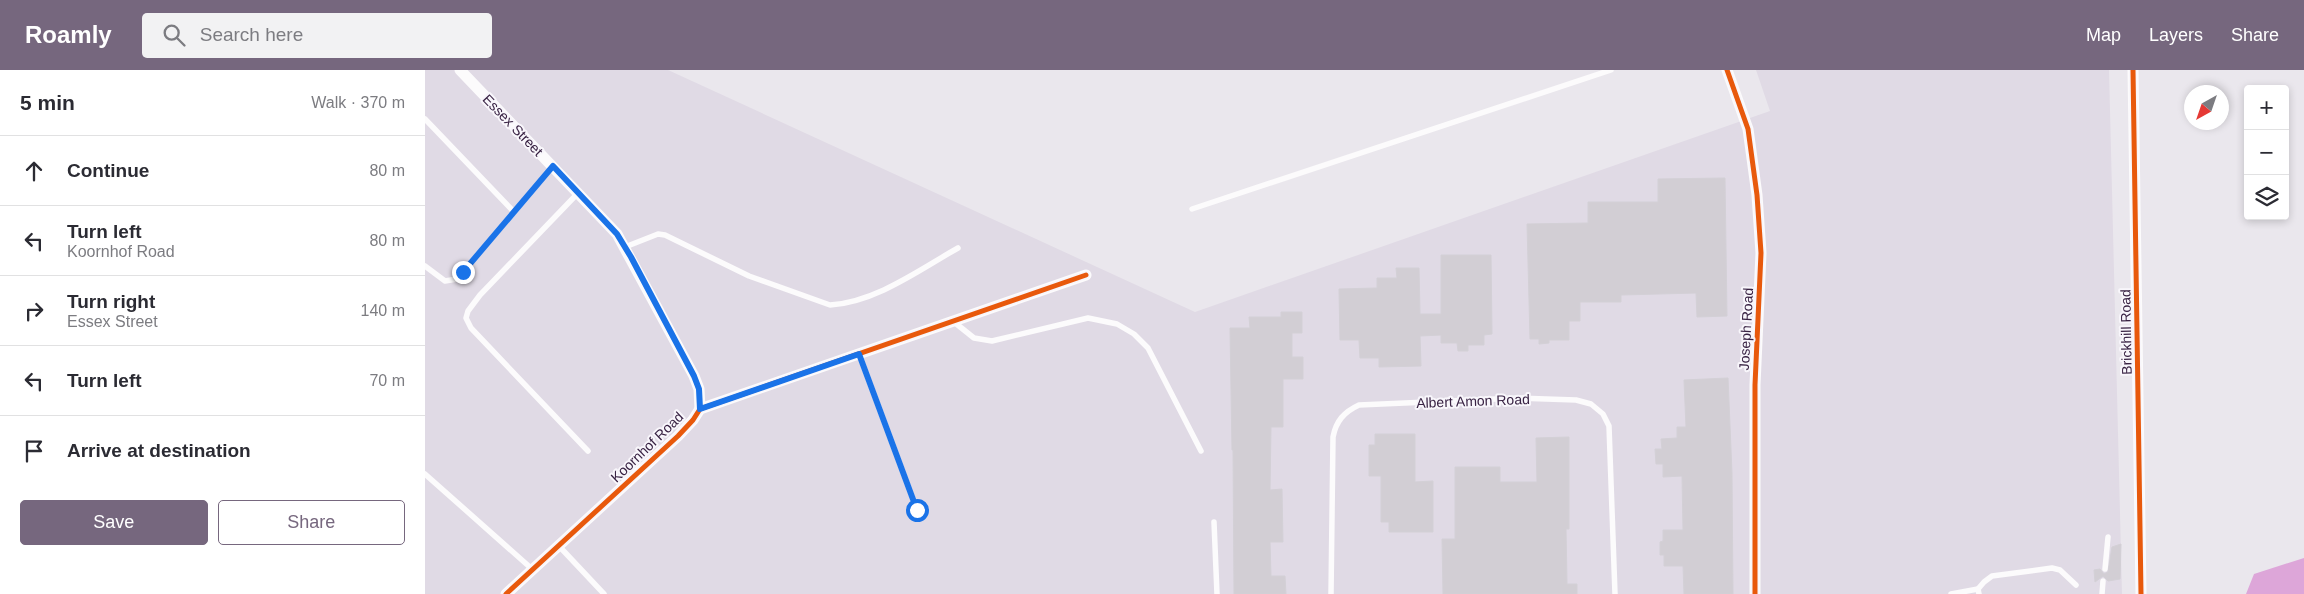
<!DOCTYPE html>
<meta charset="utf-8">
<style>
body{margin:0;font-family:Arial,sans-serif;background:#f2f2f3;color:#2b2b33}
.controls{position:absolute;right:15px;top:15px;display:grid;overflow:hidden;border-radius:5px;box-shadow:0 2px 8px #0003}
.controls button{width:45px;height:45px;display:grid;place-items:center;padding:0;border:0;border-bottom:1px solid #e1e1e2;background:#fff;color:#2b2b33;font:25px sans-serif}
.compass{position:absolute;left:1759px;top:15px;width:45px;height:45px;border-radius:50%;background:#fff;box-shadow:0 2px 8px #0003;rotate:220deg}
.stop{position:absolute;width:15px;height:15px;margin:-11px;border:4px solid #1a73e8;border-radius:50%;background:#fff}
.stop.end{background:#1a73e8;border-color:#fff;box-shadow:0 1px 5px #0008}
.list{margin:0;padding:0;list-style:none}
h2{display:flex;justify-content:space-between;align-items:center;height:65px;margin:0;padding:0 20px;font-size:21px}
h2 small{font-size:16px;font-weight:400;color:#7c7c81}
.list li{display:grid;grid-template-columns:32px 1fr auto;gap:15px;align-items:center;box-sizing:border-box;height:70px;padding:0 20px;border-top:1px solid #e1e1e2}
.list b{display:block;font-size:19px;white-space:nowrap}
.list p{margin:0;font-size:16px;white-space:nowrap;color:#7c7c81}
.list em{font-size:16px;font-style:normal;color:#7c7c81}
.actions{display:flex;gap:10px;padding:15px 20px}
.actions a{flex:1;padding:11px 0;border:1px solid #76677e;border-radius:5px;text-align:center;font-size:18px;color:#76677e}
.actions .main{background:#76677e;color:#fff}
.icon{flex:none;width:28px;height:28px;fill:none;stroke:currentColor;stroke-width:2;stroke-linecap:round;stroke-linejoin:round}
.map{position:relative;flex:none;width:1879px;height:524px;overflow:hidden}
header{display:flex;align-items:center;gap:30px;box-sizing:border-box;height:70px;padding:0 25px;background:#76677e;color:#fff}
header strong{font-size:24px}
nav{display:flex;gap:28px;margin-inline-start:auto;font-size:18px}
.search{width:350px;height:45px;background:#f2f2f3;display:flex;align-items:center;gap:12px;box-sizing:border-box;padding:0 18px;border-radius:5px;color:#7c7c81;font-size:19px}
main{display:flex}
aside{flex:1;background:#fff}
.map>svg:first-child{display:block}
.built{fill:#e0dae5}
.water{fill:#dda6d9}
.building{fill:#d2ced4;stroke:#d3d0d6}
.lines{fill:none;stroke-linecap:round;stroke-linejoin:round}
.lane{stroke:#fcfbfc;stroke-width:5.5}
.street{stroke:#fcfbfc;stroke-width:11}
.cycleway-casing{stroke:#f8f6fb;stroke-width:8}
.cycleway{stroke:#e8590c;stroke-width:5}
.route{stroke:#1a73e8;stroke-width:6}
.labels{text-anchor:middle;stroke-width:4;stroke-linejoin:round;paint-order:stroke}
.street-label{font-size:14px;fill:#382243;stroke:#f8f6fb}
</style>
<header>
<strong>Roamly</strong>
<div class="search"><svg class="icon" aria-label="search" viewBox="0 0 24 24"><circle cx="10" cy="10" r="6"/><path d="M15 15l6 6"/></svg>Search here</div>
<nav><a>Map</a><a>Layers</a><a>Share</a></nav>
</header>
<main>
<aside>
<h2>5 min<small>Walk · 370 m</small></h2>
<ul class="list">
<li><svg class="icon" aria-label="ahead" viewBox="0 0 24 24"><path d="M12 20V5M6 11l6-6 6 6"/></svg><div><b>Continue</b></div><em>80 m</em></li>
<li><svg class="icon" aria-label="left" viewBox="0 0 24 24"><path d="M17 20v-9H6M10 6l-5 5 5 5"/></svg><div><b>Turn left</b><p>Koornhof Road</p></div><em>80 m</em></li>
<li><svg class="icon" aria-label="right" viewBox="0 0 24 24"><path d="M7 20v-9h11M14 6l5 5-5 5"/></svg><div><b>Turn right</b><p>Essex Street</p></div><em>140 m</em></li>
<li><svg class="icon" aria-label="left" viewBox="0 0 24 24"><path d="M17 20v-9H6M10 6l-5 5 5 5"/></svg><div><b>Turn left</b></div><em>70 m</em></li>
<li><svg class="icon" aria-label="arrive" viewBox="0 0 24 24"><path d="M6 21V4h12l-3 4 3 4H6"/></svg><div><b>Arrive at destination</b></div></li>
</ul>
<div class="actions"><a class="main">Save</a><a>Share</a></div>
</aside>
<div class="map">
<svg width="1879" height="524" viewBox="0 0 1879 524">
<rect width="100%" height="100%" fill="#eae7ed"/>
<path class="built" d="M0,0H243L770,242L1345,41L1331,0H1684L1697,524H0Z"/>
<path class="water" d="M1879,488V524H1821L1829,504Z"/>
<g class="building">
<path d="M1300,108L1302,246L1272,247L1271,223L1196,225V232H1155V251H1144V270H1124V273L1114,274V269H1105L1102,154L1163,153V132H1233V109Z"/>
<path d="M1016,185H1066L1067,264L1059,265V275H1043V281H1033L1032,273H1016V265L995,266L996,296L954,297V288H935L934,270H915L914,219L952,218V208H972L971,198H994L995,244H1016Z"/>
<path d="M856,242H877V263H867V287H878V309H858V357H846L845,420L857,419L858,472H845L846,506H860L861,524H809L808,380H807L805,258H825L824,247H856Z"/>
<path d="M1303,308L1307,404L1308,524H1259L1258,496H1239V485H1235V472L1238,471V460H1258L1257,406L1238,407V394H1231L1230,379H1237L1236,369L1252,368V357H1261L1259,310Z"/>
<path d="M950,364H990V412L1008,411V462H964V452H956V406H944V375H950Z"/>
<path d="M1144,367V459H1141L1142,514H1152V524H1018L1017,469H1030V397H1075V412H1112L1111,368Z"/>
<path d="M1696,474L1695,509L1683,511L1678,506L1670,512L1669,500L1675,499L1679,504L1683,502L1687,477Z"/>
</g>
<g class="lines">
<g class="lane">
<path d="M0,49L89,142"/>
<path d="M154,122L55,225L43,241L41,248L46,258L163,381"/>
<path d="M767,139L1186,0"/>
<path d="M200,177L233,164L240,165L324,206L405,235C451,232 494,200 533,178"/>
<path d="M0,196L20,211L32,209L128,96"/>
<path d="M529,252L549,268L567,271L663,248L692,254L709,264L723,278L776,381"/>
<path d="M434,284L492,440"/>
<path d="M0,404L107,499"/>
<path d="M789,452L792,524"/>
<path d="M133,475L179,524"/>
<path d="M1680,499L1683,467"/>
<path d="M906,524L908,367C911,351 919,342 934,335L1094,328L1151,330L1166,334L1178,344L1184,356L1190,524"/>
<path d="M1526,524L1553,519"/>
<path d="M1554,524L1553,519L1559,512L1567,506L1627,498L1635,500L1651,515"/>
<path d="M1677,524L1678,511"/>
</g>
<g class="street">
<path d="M35,0L192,164L269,306L274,319L275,339"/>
<path d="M1302,0L1323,59L1332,125L1336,183L1330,315V524"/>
<path d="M1708,0L1716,524"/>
<path d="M81,524L253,366L268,350L275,339L661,205"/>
</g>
<g class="cycleway-casing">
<g id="cycleway">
<path d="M1302,0L1323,59L1332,125L1336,183L1330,315V524"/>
<path d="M1708,0L1716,524"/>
<path d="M81,524L253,366L268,350L275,339L661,205"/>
</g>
</g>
<use href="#cycleway" class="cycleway"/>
</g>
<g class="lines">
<path class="route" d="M38,202L128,96L192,164L206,187L269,306L274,319L275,339L434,284L492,440"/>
</g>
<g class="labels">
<g class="street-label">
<text transform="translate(88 55) rotate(46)" y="5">Essex Street</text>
<text transform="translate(1321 259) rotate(-87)" y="5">Joseph Road</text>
<text transform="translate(1701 262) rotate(-91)" y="5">Brickhill Road</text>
<text transform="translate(1048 331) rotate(-2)" y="5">Albert Amon Road</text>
<text transform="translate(222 377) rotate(-44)" y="5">Koornhof Road</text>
</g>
</g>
</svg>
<div class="controls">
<button>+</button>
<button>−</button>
<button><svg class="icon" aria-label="layers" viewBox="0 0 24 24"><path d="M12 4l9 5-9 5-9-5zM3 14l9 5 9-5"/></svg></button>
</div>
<svg class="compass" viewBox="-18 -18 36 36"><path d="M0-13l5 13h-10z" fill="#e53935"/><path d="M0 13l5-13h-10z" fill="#7c7c81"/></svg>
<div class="stop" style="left:492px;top:440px"></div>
<div class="stop end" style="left:38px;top:202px"></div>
</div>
</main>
